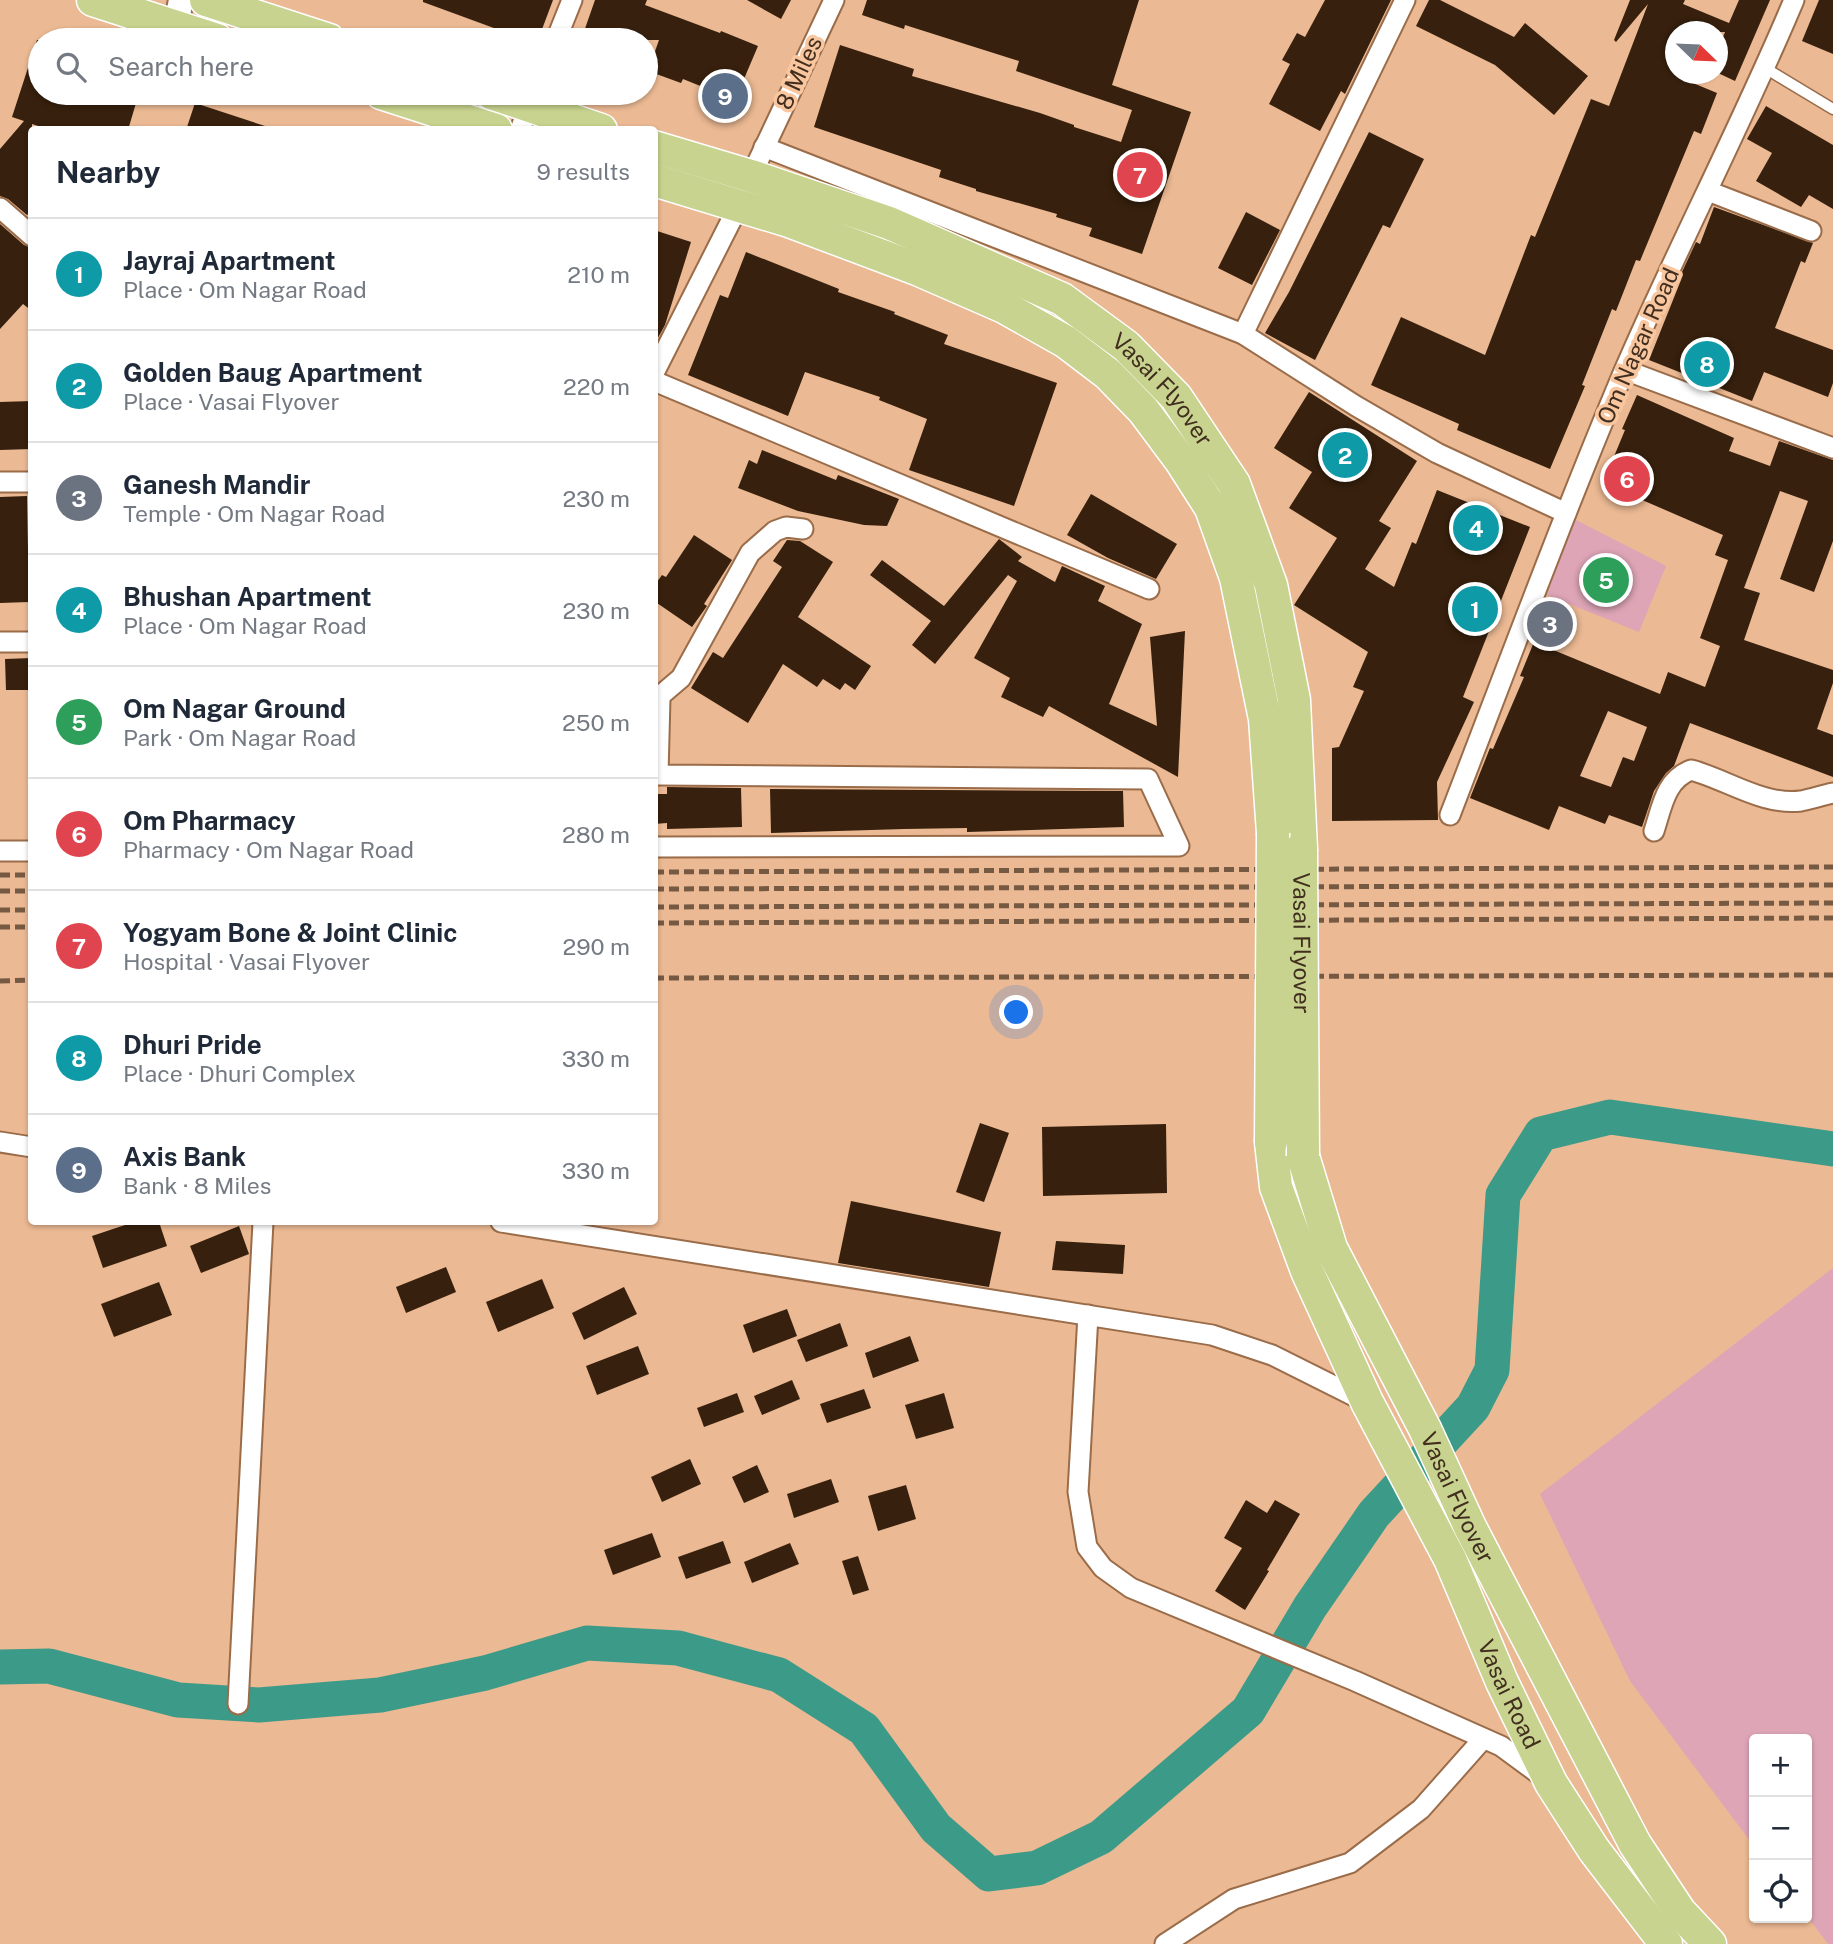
<!DOCTYPE html>
<meta charset="utf-8">
<style>
body{margin:0;font-family:"Public Sans",sans-serif;background:#f6f6f7;color:#1f2937}
.controls{position:absolute;right:21px;bottom:21px;display:grid;overflow:hidden;border-radius:7px;box-shadow:0 2px 5px #0004}
.controls button{width:63px;height:63px;display:grid;place-items:center;padding:0;border:0;border-bottom:2px solid #e0e1e3;background:#fff;color:#1f2937;font:35px sans-serif}
.compass{position:absolute;left:1665px;top:21px;width:63px;height:63px;border-radius:50%;background:#fff;box-shadow:0 2px 5px #0004;rotate:113deg}
.you{position:absolute;left:1017px;top:1013px;width:24px;height:24px;margin:-18px;border:5px solid #fff;border-radius:50%;background:#1a73e8;box-shadow:0 0 0 10px #1a73e833}
.badge{display:grid;place-items:center;width:46px;height:46px;border-radius:50%;background:#db2777;color:#fff;font-size:23px;font-weight:700}
.pin{position:absolute;translate:-50% -50%;border:4px solid #fff;box-shadow:0 2px 7px #0006}
.list{margin:0;padding:0;list-style:none}
h2{display:flex;justify-content:space-between;align-items:center;height:91px;margin:0;padding:0 28px;font-size:30px}
h2 small{font-size:23px;font-weight:400;color:#747a83}
.list li{display:grid;grid-template-columns:46px 1fr auto;gap:21px;align-items:center;box-sizing:border-box;height:112px;padding:0 28px;border-top:2px solid #e0e1e3}
.list b{display:block;font-size:26px;white-space:nowrap}
.list p{margin:0;font-size:23px;white-space:nowrap;color:#747a83}
.list em{font-size:23px;font-style:normal;color:#747a83}
.icon{flex:none;width:38px;height:38px;fill:none;stroke:currentColor;stroke-width:2;stroke-linecap:round;stroke-linejoin:round}
.map{position:relative;flex:none;width:1833px;height:1944px;overflow:hidden}
.search{position:absolute;background:#fff;box-shadow:0 2px 5px #0004;left:28px;top:28px;width:630px;height:77px;display:flex;align-items:center;gap:18px;box-sizing:border-box;padding:0 24px;border-radius:38px;color:#747a83;font-size:26px}
.panel{position:absolute;background:#fff;box-shadow:0 2px 5px #0004;left:28px;top:126px;width:630px;height:1099px;border-radius:7px}
.map>svg:first-child{display:block}
.green{fill:#dea5b7}
.lines{fill:none;stroke-linecap:round;stroke-linejoin:round}
.river{stroke:#3c9a88;stroke-width:35}
.building{fill:#37200d;fill-rule:evenodd}
.service-casing{stroke:#9a6c49;stroke-width:13}
.minor-casing{stroke:#9a6c49;stroke-width:23}
.tertiary-casing{stroke:#9a6c49;stroke-width:28}
.primary-casing{stroke:#fff;stroke-width:35}
.service{stroke:#fff;stroke-width:10}
.minor{stroke:#fff;stroke-width:19}
.tertiary{stroke:#fff;stroke-width:24}
.primary{stroke:#c7d38e;stroke-width:32}
.rail{stroke:#765943;stroke-width:5;stroke-dasharray:10 5;stroke-linecap:butt}
.primary-bridge-casing{stroke:#fff;stroke-width:35;stroke-linecap:butt}
.primary-bridge{stroke:#c7d38e;stroke-width:32}
.labels{text-anchor:middle;stroke-width:7;stroke-linejoin:round;paint-order:stroke}
.street-label{font-size:23px;fill:#422e1f;stroke:#f8c69f}
</style>
<div class="map">
<svg width="1833" height="1944" viewBox="0 0 1833 1944">
<rect width="100%" height="100%" fill="#ebb993"/>
<g class="green">
<path d="M1574,519L1666,566L1639,632L1547,595Z"/>
<path d="M1833,1268V1944H1828L1807,1916V1739H1754V1846L1630,1681L1540,1494Z"/>
</g>
<g class="lines">
<path class="river" d="M0,1667L49,1666L178,1700L259,1705L380,1695L485,1673L587,1643L678,1648L779,1675L864,1729L936,1828L989,1874L1037,1868L1101,1837L1248,1711L1310,1607L1374,1514L1473,1407L1492,1370L1503,1195L1541,1134L1610,1117L1833,1149"/>
</g>
<g class="building">
<path d="M423,0H553L538,40H510L500,37L502,31L423,2Z"/>
<path d="M595,0H647L645,5L720,33L721,31L758,46L735,100L683,79L681,83L648,71L659,40H581Z"/>
<path d="M747,0H791L781,19Z"/>
<path d="M867,0H1139L1112,85L1191,112L1142,254L1089,236L1092,228L1056,217L1057,214L976,191V189L939,177L941,170L814,127L840,45L914,69L912,76L1040,113L1074,125V127L1121,142L1132,110L1016,71L1019,61L905,25L904,29L862,15Z"/>
<path d="M1325,0H1391L1345,94L1341,91L1320,131L1269,104L1290,64L1282,60L1297,33L1305,37Z"/>
<path d="M1429,0H1440L1514,37L1525,23L1588,76L1554,115L1495,65L1416,26Z"/>
<path d="M1630,0H1685L1683,4L1729,23L1739,0H1770L1735,81L1718,73V49L1725,32H1676V76L1717,93L1701,134L1694,131L1640,261L1636,260L1616,311L1612,309L1582,385L1585,386L1550,469L1457,430L1459,424L1371,385L1401,317L1485,355L1531,235L1535,237L1591,99L1609,106L1648,4L1616,42L1614,40Z"/>
<path d="M1819,0H1833V54L1802,41Z"/>
<path d="M37,40H40V93H139L128,130H50L32,124V210L27,215L8,199L0,196V149L24,121L12,117Z"/>
<path d="M195,103L265,126V130H186Z"/>
<path d="M1766,106L1833,145V209L1809,195L1801,207L1756,181L1772,153L1747,139Z"/>
<path d="M1369,132L1424,159L1390,228L1383,225L1315,360L1265,333L1289,292Z"/>
<path d="M1714,207L1813,243L1805,263L1801,261L1775,328L1833,350V383L1828,397L1764,372L1752,401L1649,360L1683,275L1682,272L1696,242L1700,244Z"/>
<path d="M1246,212L1280,230L1252,285L1218,268Z"/>
<path d="M0,224L24,245L32,248V311L23,304L0,329Z"/>
<path d="M654,230L691,242L665,325L654,345Z"/>
<path d="M746,252L839,289L838,292L895,312L894,314L948,335L944,344L1057,383L1014,506L909,470L927,419L879,400L880,397L805,372L788,416L688,375L720,295L728,298Z"/>
<path d="M1309,392L1417,461L1379,521L1391,528L1365,569L1394,587L1412,542L1416,544L1437,490L1530,527L1463,697L1474,702L1437,782L1438,820L1332,821V748L1339,747L1364,691L1353,687L1368,652L1294,605L1337,538L1289,508L1312,472L1274,448Z"/>
<path d="M1637,395L1734,438L1729,451L1770,466L1779,441L1833,460V541L1814,592L1780,579L1808,501L1780,491L1744,588L1760,593L1744,640L1833,670V683L1817,729L1833,735V777L1690,723L1674,766L1666,773L1654,791L1642,827L1609,815L1605,824L1559,806L1549,830L1470,798L1490,748L1493,749L1524,677L1520,676L1534,642L1660,694L1668,672L1705,687L1720,646L1700,638L1728,560L1715,555L1723,535L1603,483L1625,430L1622,429ZM1608,711L1647,727L1634,761L1623,757L1611,787L1580,776Z"/>
<path d="M32,401V449L0,450V402Z"/>
<path d="M762,450L836,480L838,475L899,499L887,526L864,525L798,511L738,488L749,460L757,464Z"/>
<path d="M1091,494L1177,544L1156,579L1108,558L1067,535Z"/>
<path d="M27,496L29,602L0,603V497Z"/>
<path d="M694,535L732,560L704,604L707,606L692,627L654,601V586L662,575L666,577Z"/>
<path d="M999,539L1022,557L1018,561L1055,582L1062,566L1105,586L1098,601L1142,624L1109,704L1157,726L1150,637L1185,631L1178,777L1049,706L1043,717L1001,697L1010,678L974,658L1017,581L1008,575L935,664L912,645L931,621L870,575L882,560L944,606Z"/>
<path d="M787,540L800,541L833,562L798,617L871,666L855,690L845,683L840,690L823,679L817,687L783,664L748,723L691,688L713,652L723,658L782,567L773,561Z"/>
<path d="M32,658V690H6L5,659Z"/>
<path d="M667,787L741,788L742,827L667,829V823L654,824V794H667Z"/>
<path d="M770,789L1123,791L1124,827L967,832V828L904,829L771,833Z"/>
<path d="M980,1123L1009,1133L984,1202L956,1192Z"/>
<path d="M1166,1124L1167,1193L1043,1196L1042,1127Z"/>
<path d="M851,1201L1001,1232L989,1287L838,1263Z"/>
<path d="M134,1222H159L167,1246L103,1268L92,1236Z"/>
<path d="M239,1226L249,1254L201,1273L190,1246Z"/>
<path d="M1056,1241L1125,1245L1123,1274L1052,1270Z"/>
<path d="M446,1267L456,1292L406,1313L396,1287Z"/>
<path d="M542,1279L554,1308L498,1332L486,1302Z"/>
<path d="M159,1282L172,1315L114,1337L101,1304Z"/>
<path d="M624,1287L637,1314L584,1340L572,1313Z"/>
<path d="M787,1309L797,1336L753,1353L743,1325Z"/>
<path d="M840,1323L848,1346L806,1362L797,1340Z"/>
<path d="M910,1336L919,1361L873,1378L865,1353Z"/>
<path d="M638,1346L649,1374L597,1395L586,1366Z"/>
<path d="M792,1380L800,1399L762,1415L754,1396Z"/>
<path d="M864,1389L871,1408L827,1423L820,1404Z"/>
<path d="M737,1393L744,1412L704,1427L697,1408Z"/>
<path d="M944,1393L954,1428L916,1439L905,1405Z"/>
<path d="M690,1459L701,1484L662,1502L651,1477Z"/>
<path d="M757,1465L769,1492L744,1503L732,1477Z"/>
<path d="M831,1479L839,1502L794,1518L787,1494Z"/>
<path d="M906,1485L916,1519L878,1531L868,1496Z"/>
<path d="M1246,1500L1267,1513L1275,1500L1300,1514L1267,1570L1269,1571L1245,1610L1215,1591L1242,1548L1224,1538Z"/>
<path d="M652,1533L661,1557L613,1575L604,1550Z"/>
<path d="M723,1541L731,1563L686,1579L678,1557Z"/>
<path d="M790,1543L799,1564L752,1583L744,1562Z"/>
<path d="M858,1556L869,1590L853,1595L842,1561Z"/>
</g>
<g class="lines">
<g class="service-casing">
<path id="service" d="M1765,68L1833,109"/>
</g>
<g class="minor-casing">
<g id="minor">
<path d="M556,40L572,0"/>
<path d="M520,130L532,98"/>
<path d="M764,147L1243,334L1356,406L1437,453L1566,513"/>
<path d="M751,176L834,0"/>
<path d="M1708,191L1811,231"/>
<path d="M0,208L32,236"/>
<path d="M1243,334L1405,0"/>
<path d="M1625,370L1833,448"/>
<path d="M654,373L739,205"/>
<path d="M654,381L1149,589"/>
<path d="M0,482H32"/>
<path d="M0,642H32"/>
<path d="M654,701L681,678L750,553L775,531L786,527L803,529"/>
<path d="M1450,815C1507,667 1562,518 1624,371C1678,246 1741,126 1794,0"/>
<path d="M1654,831C1662,807 1665,780 1691,770C1726,779 1763,806 1801,801C1812,799 1823,795 1833,793"/>
<path d="M654,847L1179,846L1148,779L658,775L660,698"/>
<path d="M0,851H32"/>
<path d="M0,1142L32,1147"/>
<path d="M501,1222L1212,1335L1272,1355L1366,1402"/>
<path d="M1088,1315L1078,1492L1087,1547L1103,1568L1131,1588L1355,1681L1501,1746L1543,1777"/>
<path d="M238,1704L263,1222"/>
<path d="M1165,1944L1234,1899L1350,1863L1421,1809L1483,1739"/>
</g>
</g>
<g class="tertiary-casing">
<path id="tertiary" d="M176,25L181,0"/>
</g>
<g class="primary-casing">
<g id="primary">
<path d="M93,0L217,40"/>
<path d="M206,0L329,40"/>
<path d="M381,93L496,130"/>
<path d="M491,93L601,130"/>
<path id="s1" d="M654,147L751,176L889,223L1062,299L1126,346L1176,397L1234,484L1271,585L1294,700L1301,849"/>
<path d="M654,180L789,221L917,269L1004,307L1066,342L1108,374L1143,410L1181,461L1211,508L1236,578L1265,719L1273,833"/>
<path id="s2" d="M1271,1142L1276,1187L1307,1271L1367,1402L1450,1559L1502,1682L1551,1783L1594,1850L1666,1944"/>
<path id="s3" d="M1303,1156L1331,1248L1425,1429L1470,1527L1635,1844L1680,1912L1710,1944"/>
</g>
</g>
<use href="#service" class="service"/>
<use href="#minor" class="minor"/>
<use href="#tertiary" class="tertiary"/>
<use href="#primary" class="primary"/>
<g class="rail">
<path d="M654,872L1833,867"/>
<path d="M0,875H32"/>
<path d="M654,889L1833,885"/>
<path d="M0,891H32"/>
<path d="M654,907L1833,903"/>
<path d="M0,910H32"/>
<path d="M654,923L1833,918"/>
<path d="M0,927H32"/>
<path d="M654,978L1833,975"/>
<path d="M0,981L32,980"/>
</g>
<g class="primary-bridge-casing">
<g id="primary-bridge">
<path id="s4" d="M1301,849L1303,1156"/>
<path d="M1271,1142L1273,833"/>
</g>
</g>
<use href="#primary-bridge" class="primary-bridge"/>
</g>
<g class="labels">
<g class="street-label">
<text transform="translate(799 73) rotate(-65)" y="8">8 Miles</text>
<text transform="translate(1638 346) rotate(-66)" y="8">Om Nagar Road</text>
<text dy="8" stroke="none"><textPath href="#s1" startOffset="572">Vasai Flyover</textPath></text>
<text dy="8" stroke="none"><textPath href="#s4" startOffset="94">Vasai Flyover</textPath></text>
<text dy="8" stroke="none"><textPath href="#s3" startOffset="376">Vasai Flyover</textPath></text>
<text dy="8" stroke="none"><textPath href="#s2" startOffset="604">Vasai Road</textPath></text>
</g>
</g>
</svg>
<div class="controls">
<button>+</button>
<button>−</button>
<button><svg class="icon" aria-label="locate" viewBox="0 0 24 24"><circle cx="12" cy="12" r="6"/><path d="M12 2v4M12 18v4M2 12h4M18 12h4"/></svg></button>
</div>
<svg class="compass" viewBox="-18 -18 36 36"><path d="M0-13l5 13h-10z" fill="#e53935"/><path d="M0 13l5-13h-10z" fill="#747a83"/></svg>
<div class="you"></div>
<div class="pin badge" style="left:1475px;top:609px;background:#0f9aa8">1</div>
<div class="pin badge" style="left:1345px;top:455px;background:#0f9aa8">2</div>
<div class="pin badge" style="left:1550px;top:624px;background:#6b7280">3</div>
<div class="pin badge" style="left:1476px;top:528px;background:#0f9aa8">4</div>
<div class="pin badge" style="left:1606px;top:580px;background:#2e9e5b">5</div>
<div class="pin badge" style="left:1627px;top:479px;background:#e0444e">6</div>
<div class="pin badge" style="left:1140px;top:175px;background:#e0444e">7</div>
<div class="pin badge" style="left:1707px;top:364px;background:#0f9aa8">8</div>
<div class="pin badge" style="left:725px;top:96px;background:#5c6f8a">9</div>
<div class="search"><svg class="icon" aria-label="search" viewBox="0 0 24 24"><circle cx="10" cy="10" r="6"/><path d="M15 15l6 6"/></svg>Search here</div>
<section class="panel">
<h2>Nearby<small>9 results</small></h2>
<ul class="list">
<li><span class="badge" style="background:#0f9aa8">1</span><div><b>Jayraj Apartment</b><p>Place · Om Nagar Road</p></div><em>210 m</em></li>
<li><span class="badge" style="background:#0f9aa8">2</span><div><b>Golden Baug Apartment</b><p>Place · Vasai Flyover</p></div><em>220 m</em></li>
<li><span class="badge" style="background:#6b7280">3</span><div><b>Ganesh Mandir</b><p>Temple · Om Nagar Road</p></div><em>230 m</em></li>
<li><span class="badge" style="background:#0f9aa8">4</span><div><b>Bhushan Apartment</b><p>Place · Om Nagar Road</p></div><em>230 m</em></li>
<li><span class="badge" style="background:#2e9e5b">5</span><div><b>Om Nagar Ground</b><p>Park · Om Nagar Road</p></div><em>250 m</em></li>
<li><span class="badge" style="background:#e0444e">6</span><div><b>Om Pharmacy</b><p>Pharmacy · Om Nagar Road</p></div><em>280 m</em></li>
<li><span class="badge" style="background:#e0444e">7</span><div><b>Yogyam Bone &amp; Joint Clinic</b><p>Hospital · Vasai Flyover</p></div><em>290 m</em></li>
<li><span class="badge" style="background:#0f9aa8">8</span><div><b>Dhuri Pride</b><p>Place · Dhuri Complex</p></div><em>330 m</em></li>
<li><span class="badge" style="background:#5c6f8a">9</span><div><b>Axis Bank</b><p>Bank · 8 Miles</p></div><em>330 m</em></li>
</ul>
</section>
</div>
